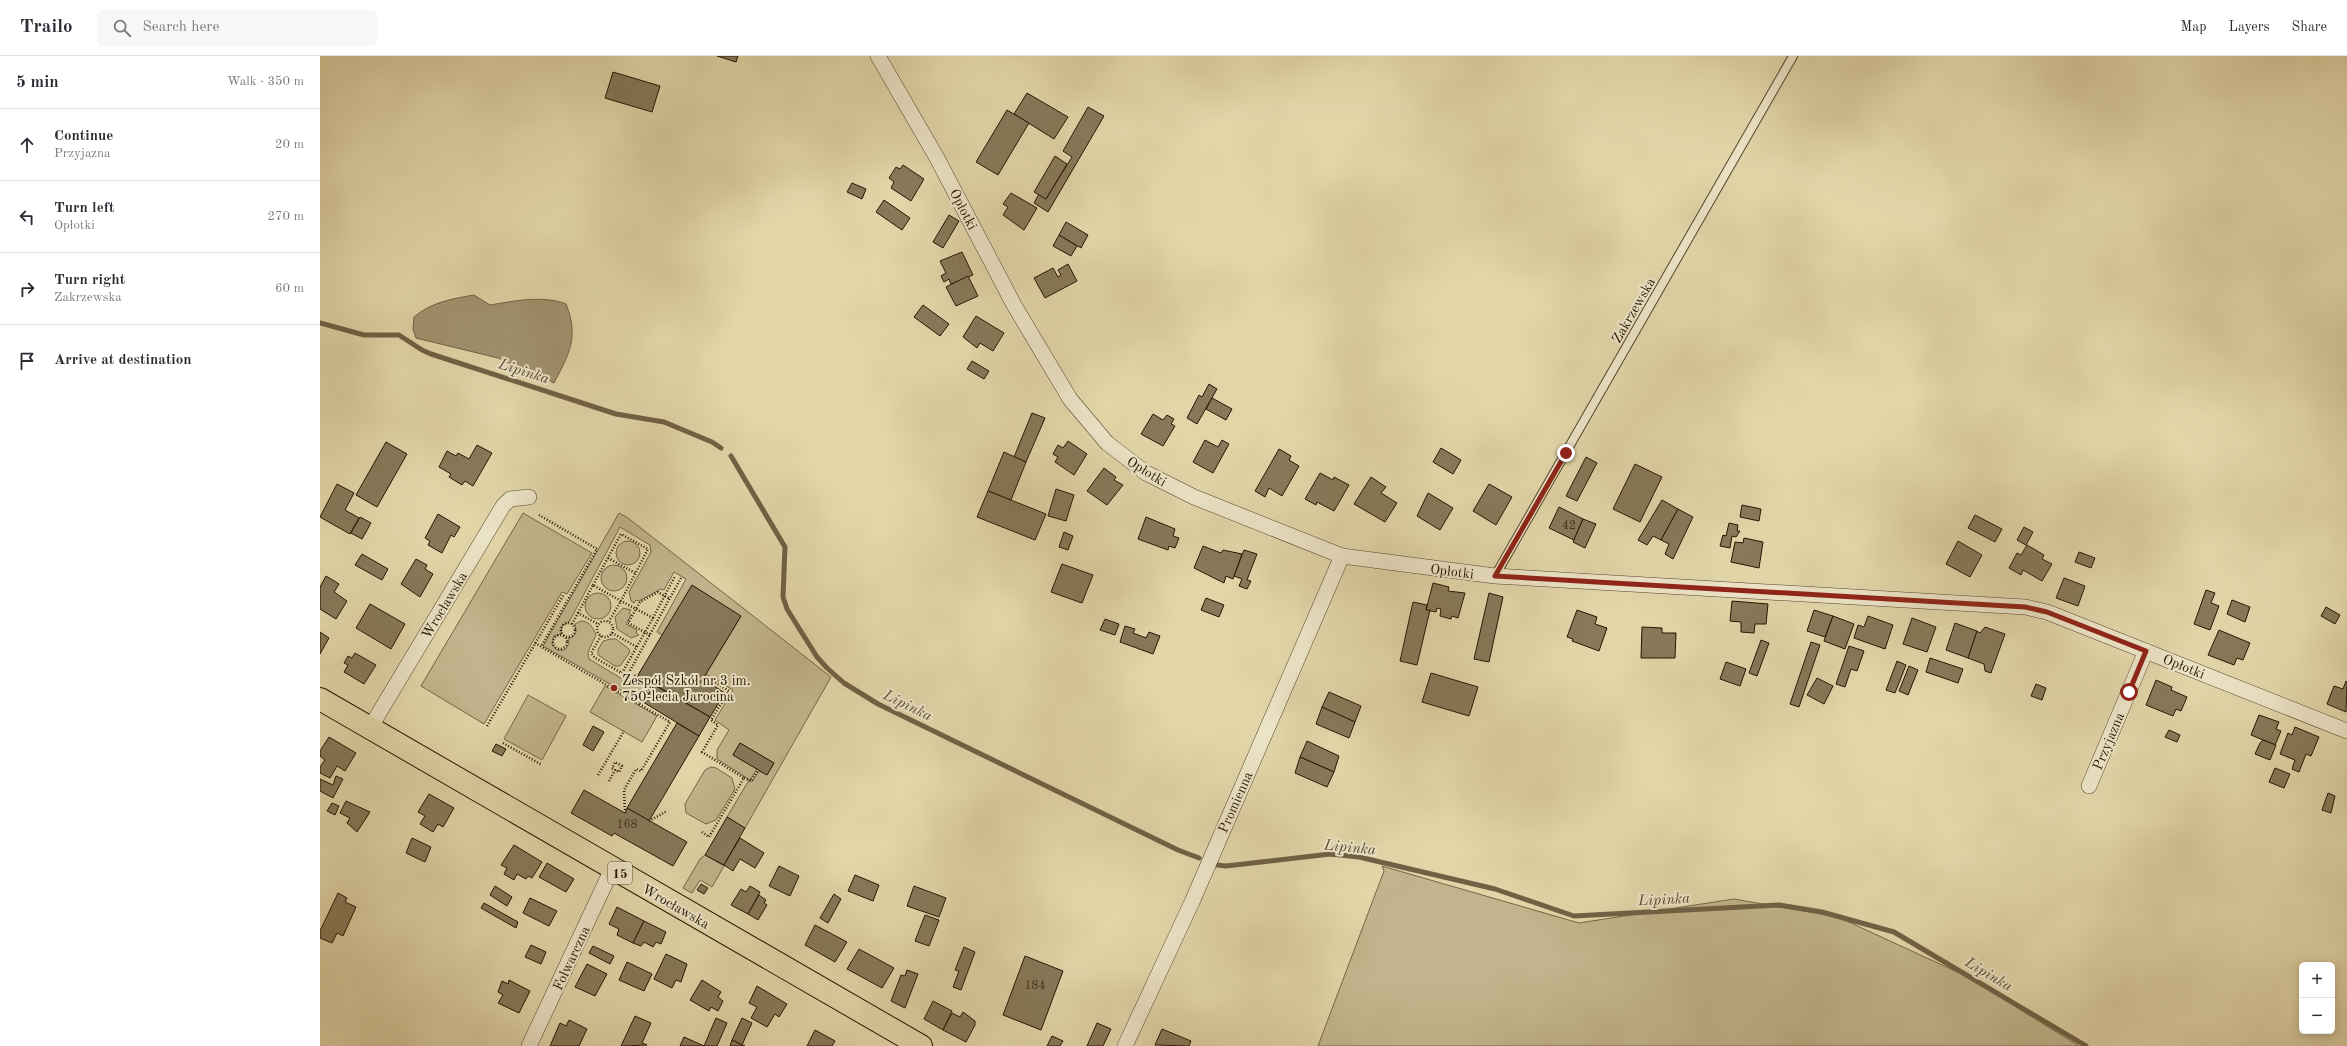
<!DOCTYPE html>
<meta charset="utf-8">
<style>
body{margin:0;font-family:"Old Standard TT",serif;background:#f7f7f7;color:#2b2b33}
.controls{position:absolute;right:12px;bottom:12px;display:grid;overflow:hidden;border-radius:6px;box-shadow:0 2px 10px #0003}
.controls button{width:36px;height:36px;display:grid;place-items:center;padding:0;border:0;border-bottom:1px solid #e1e1e2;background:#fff;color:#2b2b33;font:20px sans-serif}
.stop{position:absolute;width:12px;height:12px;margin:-9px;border:3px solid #8f2418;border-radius:50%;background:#fff}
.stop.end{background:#8f2418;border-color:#fff;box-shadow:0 1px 4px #0008}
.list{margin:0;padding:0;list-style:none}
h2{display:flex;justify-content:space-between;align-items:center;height:52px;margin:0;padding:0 16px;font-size:17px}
h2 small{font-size:13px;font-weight:400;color:#7c7c81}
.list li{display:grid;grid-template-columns:26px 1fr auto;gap:12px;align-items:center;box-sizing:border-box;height:72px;padding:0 16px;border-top:1px solid #e1e1e2}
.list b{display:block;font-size:15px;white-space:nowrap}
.list p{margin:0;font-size:13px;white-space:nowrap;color:#7c7c81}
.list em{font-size:13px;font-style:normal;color:#7c7c81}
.icon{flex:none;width:22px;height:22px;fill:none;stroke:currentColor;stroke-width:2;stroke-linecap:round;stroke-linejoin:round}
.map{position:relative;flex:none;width:2027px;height:990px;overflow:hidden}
header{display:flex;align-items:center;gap:24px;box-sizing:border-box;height:56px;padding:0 20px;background:#fff;border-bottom:1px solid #e1e1e2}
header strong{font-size:19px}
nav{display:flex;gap:22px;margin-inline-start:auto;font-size:14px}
.search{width:280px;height:36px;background:#f7f7f7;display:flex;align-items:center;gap:10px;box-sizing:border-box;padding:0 14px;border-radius:6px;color:#7c7c81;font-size:15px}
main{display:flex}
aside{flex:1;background:#fff}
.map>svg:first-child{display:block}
.green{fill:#c2b58d;stroke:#746548}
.water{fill:#a29471;stroke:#706145}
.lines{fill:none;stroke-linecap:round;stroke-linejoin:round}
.stream{stroke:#706145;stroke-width:5}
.building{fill:#877959;stroke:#251503}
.lane-casing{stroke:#54452c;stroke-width:10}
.street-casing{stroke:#54452c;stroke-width:16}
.primary-casing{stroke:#251503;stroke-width:24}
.path{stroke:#251503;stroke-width:2.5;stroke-dasharray:1 2;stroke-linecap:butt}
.lane{stroke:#ece4c7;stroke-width:8}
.street{stroke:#ece4c7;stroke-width:15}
.primary{stroke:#e2d6a9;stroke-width:22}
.route{stroke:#8f2418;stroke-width:5}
.poi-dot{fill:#8f2418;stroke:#ece4c7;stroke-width:1.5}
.labels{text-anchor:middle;stroke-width:4;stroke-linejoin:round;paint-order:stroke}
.number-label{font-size:12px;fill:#3e2e18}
.shield{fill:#ece4c7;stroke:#61533e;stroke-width:1}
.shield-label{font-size:13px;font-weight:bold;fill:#251503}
.street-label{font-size:14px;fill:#251503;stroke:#ece4c7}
.poi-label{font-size:14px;fill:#251503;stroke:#ece4c7;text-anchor:start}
.water-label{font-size:15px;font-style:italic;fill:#57482f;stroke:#ece4c7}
</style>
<header>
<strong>Trailo</strong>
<div class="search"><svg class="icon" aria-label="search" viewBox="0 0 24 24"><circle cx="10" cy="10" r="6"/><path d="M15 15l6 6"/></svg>Search here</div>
<nav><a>Map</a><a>Layers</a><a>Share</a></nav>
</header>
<main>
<aside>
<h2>5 min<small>Walk · 350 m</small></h2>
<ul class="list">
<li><svg class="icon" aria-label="ahead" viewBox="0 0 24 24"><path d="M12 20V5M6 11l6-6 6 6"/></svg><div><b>Continue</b><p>Przyjazna</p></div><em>20 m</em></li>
<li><svg class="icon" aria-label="left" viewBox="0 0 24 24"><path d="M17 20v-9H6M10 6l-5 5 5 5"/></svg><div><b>Turn left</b><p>Opłotki</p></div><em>270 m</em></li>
<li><svg class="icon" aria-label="right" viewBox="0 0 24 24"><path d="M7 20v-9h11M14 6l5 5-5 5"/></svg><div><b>Turn right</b><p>Zakrzewska</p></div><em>60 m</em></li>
<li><svg class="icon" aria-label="arrive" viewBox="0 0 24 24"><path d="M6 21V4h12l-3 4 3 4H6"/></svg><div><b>Arrive at destination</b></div></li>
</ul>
</aside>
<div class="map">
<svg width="2027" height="990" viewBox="0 0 2027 990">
<rect width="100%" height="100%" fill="#e2d6a9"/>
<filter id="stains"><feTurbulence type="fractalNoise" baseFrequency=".005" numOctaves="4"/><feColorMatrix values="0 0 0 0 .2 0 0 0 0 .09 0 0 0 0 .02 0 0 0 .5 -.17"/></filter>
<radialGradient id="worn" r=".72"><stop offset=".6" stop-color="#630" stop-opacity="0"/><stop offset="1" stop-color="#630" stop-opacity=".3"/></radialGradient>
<g class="green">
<path d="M203,457L272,497L247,538L242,536L164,668L101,630Z"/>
<path d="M299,457L308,462L511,621L425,772L407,761L429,724L432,726L439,715L447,719L454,707L420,687L413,699L437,713L430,724L397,703V694L409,674L395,664L413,634L386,618L421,560L342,579L337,576L366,523L354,516L344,534L341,533L319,545L316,544L314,547L311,545L309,536L331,496L330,489L300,471L249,566L242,570L241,578L234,580L232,589L237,594H245L249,587L248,582L253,581L256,576L255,568L261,565C270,565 273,572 276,579L268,596L269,603L309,627L313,621L329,630L320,645L223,590Z"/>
<circle cx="308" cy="497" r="12"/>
<circle cx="294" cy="522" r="13"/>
<circle cx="278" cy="550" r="13"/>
<path d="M303,552L311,554L309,557L311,559L306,568L317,574L316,577L319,579L311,582L297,573L295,561Z"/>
<path d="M291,583H296L309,593L310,596L300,610H295L278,599V594L283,585Z"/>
<path d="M285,630L337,660L322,686L270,656Z"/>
<path d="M208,639L246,660L222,704L184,683Z"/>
<path d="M391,711L396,712L412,722L415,733L396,764L386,768L366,757L365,748L385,714Z"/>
<path d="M385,799L404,810L392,831L380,824L372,837L363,832L380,803Z"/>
<path d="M1062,810L1259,867L1414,843L1518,861L1648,921L1759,990H998L1064,815Z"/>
</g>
<path class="water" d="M154,239L170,249C193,245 224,239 246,248C259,281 250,296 234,327L178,302L96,282L93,273L94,261C112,246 131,243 154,239Z"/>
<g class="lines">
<g class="stream">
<path d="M0,267L44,279H79L102,294L111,298L296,358L344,366L392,386L401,392"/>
<path d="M411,400L465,491L463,541L467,553L497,601L507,612L524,627L558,648L858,794L879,802"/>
<path d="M897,809L906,810L1010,798L1039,801L1175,833L1254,860L1459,849L1502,856L1574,876L1766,990"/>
</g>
</g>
<g class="building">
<path d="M397,0H418L416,6Z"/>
<path d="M293,16L340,30L332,56L285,42Z"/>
<path d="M707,37L748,61L734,83L694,58Z"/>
<path d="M768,51L784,60L728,156L714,147L719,138L726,143L752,101L743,95Z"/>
<path d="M687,54L709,67L678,119L656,106Z"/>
<path d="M735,100L747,108L726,143L714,136Z"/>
<path d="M583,109L604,123L591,145L571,132L574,126L569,122L576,111L580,113Z"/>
<path d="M532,127L546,133L542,143L527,136Z"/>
<path d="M691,137L717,152L704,174L683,159L688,151L683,148Z"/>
<path d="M564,144L590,162L582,174L556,156Z"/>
<path d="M629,159L639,165L623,192L613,186Z"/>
<path d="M746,166L768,179L761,192L739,179Z"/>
<path d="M739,179L757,190L751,200L733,190Z"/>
<path d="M642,196L653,219L631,228L629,223L624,226L621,220L626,217L620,205Z"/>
<path d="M748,208L757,225L725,242L714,222L733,212L738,221L741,219L738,214Z"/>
<path d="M648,220L658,240L636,250L626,231Z"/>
<path d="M603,249L629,268L620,280L594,261Z"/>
<path d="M656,260L684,277L673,295L660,287L657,292L643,281Z"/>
<path d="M652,305L669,315L664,323L647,313Z"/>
<path d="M889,328L897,333L877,368L867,362L879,339L882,341Z"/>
<path d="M892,342L912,353L906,364L886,353Z"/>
<path d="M712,357L725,362L706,406L694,401Z"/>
<path d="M833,358L843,364L847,359L854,363L851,368L855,370L843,390L821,378Z"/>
<path d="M885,384L898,391L902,384L909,388L893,417L873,406Z"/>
<path d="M748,385L767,398L754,419L735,406L738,401L733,398L738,389L743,392Z"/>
<path d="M66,386L87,398L57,451L36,439Z"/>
<path d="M157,389L172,397L153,430L145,425L142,429L129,421L131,418L119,411L127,395L136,400L138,397L149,403Z"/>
<path d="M1121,392L1141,404L1133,418L1113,406Z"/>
<path d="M959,393L971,400L969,404L979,410L962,440L949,432L945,441L935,435Z"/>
<path d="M684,396L706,406L691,444L668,435Z"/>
<path d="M1266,401L1277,407L1257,445L1246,440Z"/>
<path d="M1315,408L1342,421L1320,466L1293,453Z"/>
<path d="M784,412L796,421L794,424L803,429L787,449L767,435Z"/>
<path d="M1000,417L1013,424L1014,421L1029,429L1014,455L997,446L996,449L985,443Z"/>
<path d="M1051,421L1066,431L1061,437L1077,447L1065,466L1034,448Z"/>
<path d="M17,428L34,437L25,454L39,462L30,478L0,461Z"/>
<path d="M1169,428L1192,441L1176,469L1153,455Z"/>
<path d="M736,433L754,439L746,465L728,460Z"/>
<path d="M668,435L726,458L715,484L657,461Z"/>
<path d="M1108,437L1133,452L1120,474L1097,460Z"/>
<path d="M1342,444L1358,453L1341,484L1333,480L1327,489L1318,484Z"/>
<path d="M1422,449L1441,453L1439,465L1420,461Z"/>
<path d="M1239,451L1263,463L1254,484L1229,472Z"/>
<path d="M1358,453L1373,461L1353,503L1345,498L1349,488L1341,484Z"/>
<path d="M118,458L140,471L134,481L131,479L122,497L108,489L110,485L105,482Z"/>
<path d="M1655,459L1682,473L1675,486L1648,472Z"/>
<path d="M40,461L51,467L42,483L31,477Z"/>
<path d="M826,461L855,473L853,480L859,482L855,492L849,490L848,494L818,483Z"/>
<path d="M1263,463L1276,468L1265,492L1253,486Z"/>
<path d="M1409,467L1418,469L1417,475H1420L1416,481L1412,480L1410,492L1400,490L1403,479L1406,480Z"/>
<path d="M1704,471L1713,476L1706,489L1697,484Z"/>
<path d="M744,476L753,480L748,494L739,491Z"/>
<path d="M1424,482L1443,486L1439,512L1411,506L1415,486L1423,487Z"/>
<path d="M1638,485L1662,499L1650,521L1626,508Z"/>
<path d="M1707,489L1724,499L1722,503L1732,508L1722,525L1703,514L1701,519L1689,512L1697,497L1701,499Z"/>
<path d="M883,490L901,497L903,494L922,498L913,523L906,520L904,527L874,512Z"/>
<path d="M924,494L937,498L927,524L931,525L927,533L919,530L922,523L914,520Z"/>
<path d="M1759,496L1775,502L1771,512L1755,506Z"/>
<path d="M42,498L68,513L62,524L35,509Z"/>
<path d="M96,503L107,509L105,513L113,518L100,541L81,528Z"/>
<path d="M742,508L773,519L762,547L731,536Z"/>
<path d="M6,520L19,528L14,536L27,545L16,563L0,553V531Z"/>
<path d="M1744,522L1765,530L1758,550L1736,542Z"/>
<path d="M1113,527L1129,531L1128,535L1145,537L1138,562L1132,560L1131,563L1120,560L1121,553L1117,552L1116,556L1106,554Z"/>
<path d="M372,529L421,560L383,623L405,637L390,661L318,619Z"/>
<path d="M1886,534L1895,537L1891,547L1899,550L1890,574L1874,568Z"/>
<path d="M1169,537L1183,541L1169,606L1154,603Z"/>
<path d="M886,542L904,549L899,561L881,554Z"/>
<path d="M1912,544L1930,551L1925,566L1907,558Z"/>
<path d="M1412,545L1448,548L1446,568H1435L1434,577L1421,576V566L1410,565Z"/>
<path d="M1093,546L1107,549L1106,554H1110L1097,609L1080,605Z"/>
<path d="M50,548L85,568L71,593L36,572Z"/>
<path d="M2006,551L2020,559L2015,568L2001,560Z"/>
<path d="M1257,554L1277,561L1275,568L1287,572L1279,595L1252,585L1253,583L1247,581Z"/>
<path d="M1494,554L1513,560L1505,581L1487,575Z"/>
<path d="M1513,560L1534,568L1525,593L1504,585Z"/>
<path d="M1548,560L1573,569L1565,593L1534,582L1538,569L1544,571Z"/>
<path d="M1592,562L1616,571L1607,596L1583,588Z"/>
<path d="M785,563L799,568L795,579L780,574Z"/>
<path d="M1635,567L1657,575L1648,602L1626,594Z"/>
<path d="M805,570L815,573L813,577L826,582L829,576L840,580L833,598L800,586Z"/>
<path d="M1322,571L1342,572V577H1356L1355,602H1321Z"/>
<path d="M1665,571L1685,578L1671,617L1665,615L1664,608L1648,602L1657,575L1660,577Z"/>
<path d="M1899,574L1930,587L1923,604L1917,602L1914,609L1888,599Z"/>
<path d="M0,576L9,582L0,598Z"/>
<path d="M1441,584L1449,587L1437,620L1429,617Z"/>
<path d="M1491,586L1500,589L1479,651L1470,648Z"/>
<path d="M1529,590L1544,595L1537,615L1531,613L1525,631L1516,628Z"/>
<path d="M35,597L56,609L44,628L24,616L28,609L24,607L28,600L32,602Z"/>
<path d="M1610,602L1643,613L1638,627L1606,616Z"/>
<path d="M1577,605L1586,609L1575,637L1566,634Z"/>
<path d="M1406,606L1426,613L1420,630L1400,623Z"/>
<path d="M1589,610L1598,614L1588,639L1579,635Z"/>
<path d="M1111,617L1158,631L1149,660L1102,646Z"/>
<path d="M1497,622L1513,630L1504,648L1487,639Z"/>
<path d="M1836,624L1852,631L1851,634L1867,641L1861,655L1856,653L1853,660L1826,649Z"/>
<path d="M2026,625L2027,626L2026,656L2007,648L2014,630L2023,633Z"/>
<path d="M1716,628L1726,632L1722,644L1711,640Z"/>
<path d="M334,629L390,661L379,680L323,646Z"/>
<path d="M1009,636L1041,650L1035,666L1002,651Z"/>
<path d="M1002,651L1035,666L1029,682L996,668Z"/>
<path d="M1939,659L1959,666L1956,673L1961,675L1955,689L1931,679Z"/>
<path d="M357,667L379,680L329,765L307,752Z"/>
<path d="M273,670L284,676L273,695L263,689Z"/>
<path d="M1975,671L1999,681L1991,700L1986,698L1979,716L1972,713L1975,704L1960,698L1968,677L1972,679Z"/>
<path d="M1849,674L1860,679L1857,686L1845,681Z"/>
<path d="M9,681L36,697L25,715L17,710L10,722L0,717V711L5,704L0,700V695Z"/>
<path d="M1943,684L1956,689L1950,704L1935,698L1940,687Z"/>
<path d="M987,685L1019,700L1014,716L980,701Z"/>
<path d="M420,687L454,707L447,719L413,699Z"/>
<path d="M176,688L186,693L182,700L172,695Z"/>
<path d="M980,701L1014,716L1007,731L975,717Z"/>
<path d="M1955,712L1970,718L1964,732L1949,726Z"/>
<path d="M16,720L23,723L13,742L0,735V723L13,729Z"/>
<path d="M264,734L305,757L307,752L367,786L353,810L294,777L292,780L251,757Z"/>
<path d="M2008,737L2015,740L2011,757L2002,754Z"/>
<path d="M109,738L134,752L123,771L118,768L113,776L100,768L105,760L98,756Z"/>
<path d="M26,745L50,756L37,776L27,767L30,762L20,757Z"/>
<path d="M12,747L19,750L15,759L7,755Z"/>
<path d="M407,761L425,772L404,809L385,799Z"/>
<path d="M92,782L111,791L105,806L86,797Z"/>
<path d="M420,782L444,797L435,812L420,803L413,815L404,809Z"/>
<path d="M194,789L222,806L212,822L208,820L206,823L197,818L194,824L184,818L187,812L181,809Z"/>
<path d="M227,807L254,823L246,836L219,821Z"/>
<path d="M459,810L479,820L470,840L449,830Z"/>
<path d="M535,819L559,829L553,845L528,835Z"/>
<path d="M381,828L388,832L384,838L377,834Z"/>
<path d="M175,830L192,841L187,850L170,839Z"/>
<path d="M430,830L440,836L428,858L411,849L421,833L426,836Z"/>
<path d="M594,830L626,842L619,861L587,850Z"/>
<path d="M18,837L27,842L25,846L36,851L23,880L17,877L12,887L0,882V875Z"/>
<path d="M514,838L521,843L508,867L500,862Z"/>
<path d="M439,839L446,844L444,847L447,849L438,864L428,858Z"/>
<path d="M210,842L237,855L229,870L203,857Z"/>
<path d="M164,847L198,866L196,872L161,852Z"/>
<path d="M297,851L324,865L313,887L297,879L299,873L289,868Z"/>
<path d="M605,859L619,864L609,890L595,885Z"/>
<path d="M324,865L346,876L341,888L336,886L333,891L324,886L321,890L313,887Z"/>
<path d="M495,869L527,886L515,906L485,889Z"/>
<path d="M211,889L226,896L221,908L205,901Z"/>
<path d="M273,890L294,900L290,908L269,897Z"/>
<path d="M644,891L655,896L641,934L633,931L639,915L635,914Z"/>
<path d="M539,893L574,912L562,932L527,913Z"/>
<path d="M346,898L367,908L361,926L356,924L352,932L334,923Z"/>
<path d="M705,900L743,915L721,974L683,959Z"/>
<path d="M307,906L332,918L324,935L299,924Z"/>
<path d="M267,908L287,918L275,940L255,931Z"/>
<path d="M587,914L598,918L585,952L571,945L581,919L585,920Z"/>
<path d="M189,924L210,935L199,957L178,947L183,939L178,936L182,925L188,928Z"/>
<path d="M382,924L401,936L398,941L403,945L398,955L391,951L389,955L370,944Z"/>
<path d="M437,930L467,948L459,961L455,958L447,971L431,962L437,951L429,947Z"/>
<path d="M613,945L632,955L623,974L604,963Z"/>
<path d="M643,956L655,965V969L646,986L623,974L632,957L640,961Z"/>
<path d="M315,960L331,967L322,987L327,989L301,990Z"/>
<path d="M396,962L407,967L397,990H360L364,981L384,990Z"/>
<path d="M422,962L432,967L422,989L412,984Z"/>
<path d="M249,964L267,973L259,990H230L240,967L246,970Z"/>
<path d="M777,967L791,973L783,990H767Z"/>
<path d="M842,973L871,985L869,990L835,989Z"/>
<path d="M495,974L515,985L512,990H487Z"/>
<path d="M732,980L743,985L740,990H727Z"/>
<path d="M412,984L422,989L425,990H410Z"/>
</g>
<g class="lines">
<g class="lane-casing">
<path id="lane" d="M1175,520L1473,0"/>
</g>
<g class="street-casing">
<g id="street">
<path d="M558,0L617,102L694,249L750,343L787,387L826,417L874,441L1022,500L1175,520L1705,551L1727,556L2027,675"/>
<path d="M50,672L183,450L190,443L209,441"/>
<path d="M1769,730L1826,595"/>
<path d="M209,990L292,813"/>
<path d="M805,990L872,846L1022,500"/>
</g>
</g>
<g class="primary-casing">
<path id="primary" d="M0,643L601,990"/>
</g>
<g class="path">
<path d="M219,459L277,493L221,591"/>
<path d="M288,502L315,517"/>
<path d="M273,529L301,478L328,493L301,545L333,562L302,617L275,602L271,597L281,580"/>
<path d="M258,557L273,529L301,545L289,565"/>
<path d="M333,562L355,520"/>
<circle cx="285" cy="573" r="8"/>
<circle cx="248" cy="574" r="7"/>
<path d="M252,568L258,557L278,568"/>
<path d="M292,577L317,591"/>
<circle cx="240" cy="586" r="7"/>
<path d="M330,579L308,567L320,546L338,536L350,543"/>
<path d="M215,587L319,648"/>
<path d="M307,620L361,522"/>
<path d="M167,670L244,538"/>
<path d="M183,687L222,709"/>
<path d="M278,719L304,675"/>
<path d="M424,722L431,725L438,714"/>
<path d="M289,725L295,714L292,712L295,706L302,710L299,716L295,714"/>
<path d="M305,757L304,734L316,713L321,715L350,666L319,648L331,629L314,619"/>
<path d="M329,765L347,755"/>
<path d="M382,776L389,781L424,722L382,696L398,669L391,664L409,635L385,620"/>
</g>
<use href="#lane" class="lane"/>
<use href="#street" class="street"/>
<use href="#primary" class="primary"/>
</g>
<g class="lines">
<path class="route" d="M1246,397L1175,520L1705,551L1727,556L1826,595L1809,636"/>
</g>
<circle class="poi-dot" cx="294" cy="632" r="4"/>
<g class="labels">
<g class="number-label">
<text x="1249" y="473">42</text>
<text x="307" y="772">168</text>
<text x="715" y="933">184</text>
</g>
<rect class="shield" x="288" y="806" width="24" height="22" rx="3"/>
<g class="shield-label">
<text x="300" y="822">15</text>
</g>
<g class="street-label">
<text transform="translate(644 153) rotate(63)" y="5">Opłotki</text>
<text transform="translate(1313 254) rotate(-60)" y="5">Zakrzewska</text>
<text transform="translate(827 415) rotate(32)" y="5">Opłotki</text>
<text transform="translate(1132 515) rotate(7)" y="5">Opłotki</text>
<text transform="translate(124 549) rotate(-59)" y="5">Wrocławska</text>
<text transform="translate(1864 610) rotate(22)" y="5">Opłotki</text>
<text transform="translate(1788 685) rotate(-67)" y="5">Przyjazna</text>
<text transform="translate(915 746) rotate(-66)" y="5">Promienna</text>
<text transform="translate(356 850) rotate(30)" y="5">Wrocławska</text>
<text transform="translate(251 902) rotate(-65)" y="5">Folwarczna</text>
</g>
<g class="poi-label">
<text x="302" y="629">Zespół Szkół nr 3 im.<tspan x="302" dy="16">750-lecia Jarocina</tspan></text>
</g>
<g class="water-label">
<text transform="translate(204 315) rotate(18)" y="5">Lipinka</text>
<text transform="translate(588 649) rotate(26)" y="5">Lipinka</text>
<text transform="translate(1030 791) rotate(6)" y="5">Lipinka</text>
<text transform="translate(1344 843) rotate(-3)" y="5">Lipinka</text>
<text transform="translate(1669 918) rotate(31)" y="5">Lipinka</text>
</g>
</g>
<rect width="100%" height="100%" filter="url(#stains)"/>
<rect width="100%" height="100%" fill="url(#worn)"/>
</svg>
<div class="controls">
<button>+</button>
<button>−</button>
</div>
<div class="stop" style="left:1809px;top:636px"></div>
<div class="stop end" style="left:1246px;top:397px"></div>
</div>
</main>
